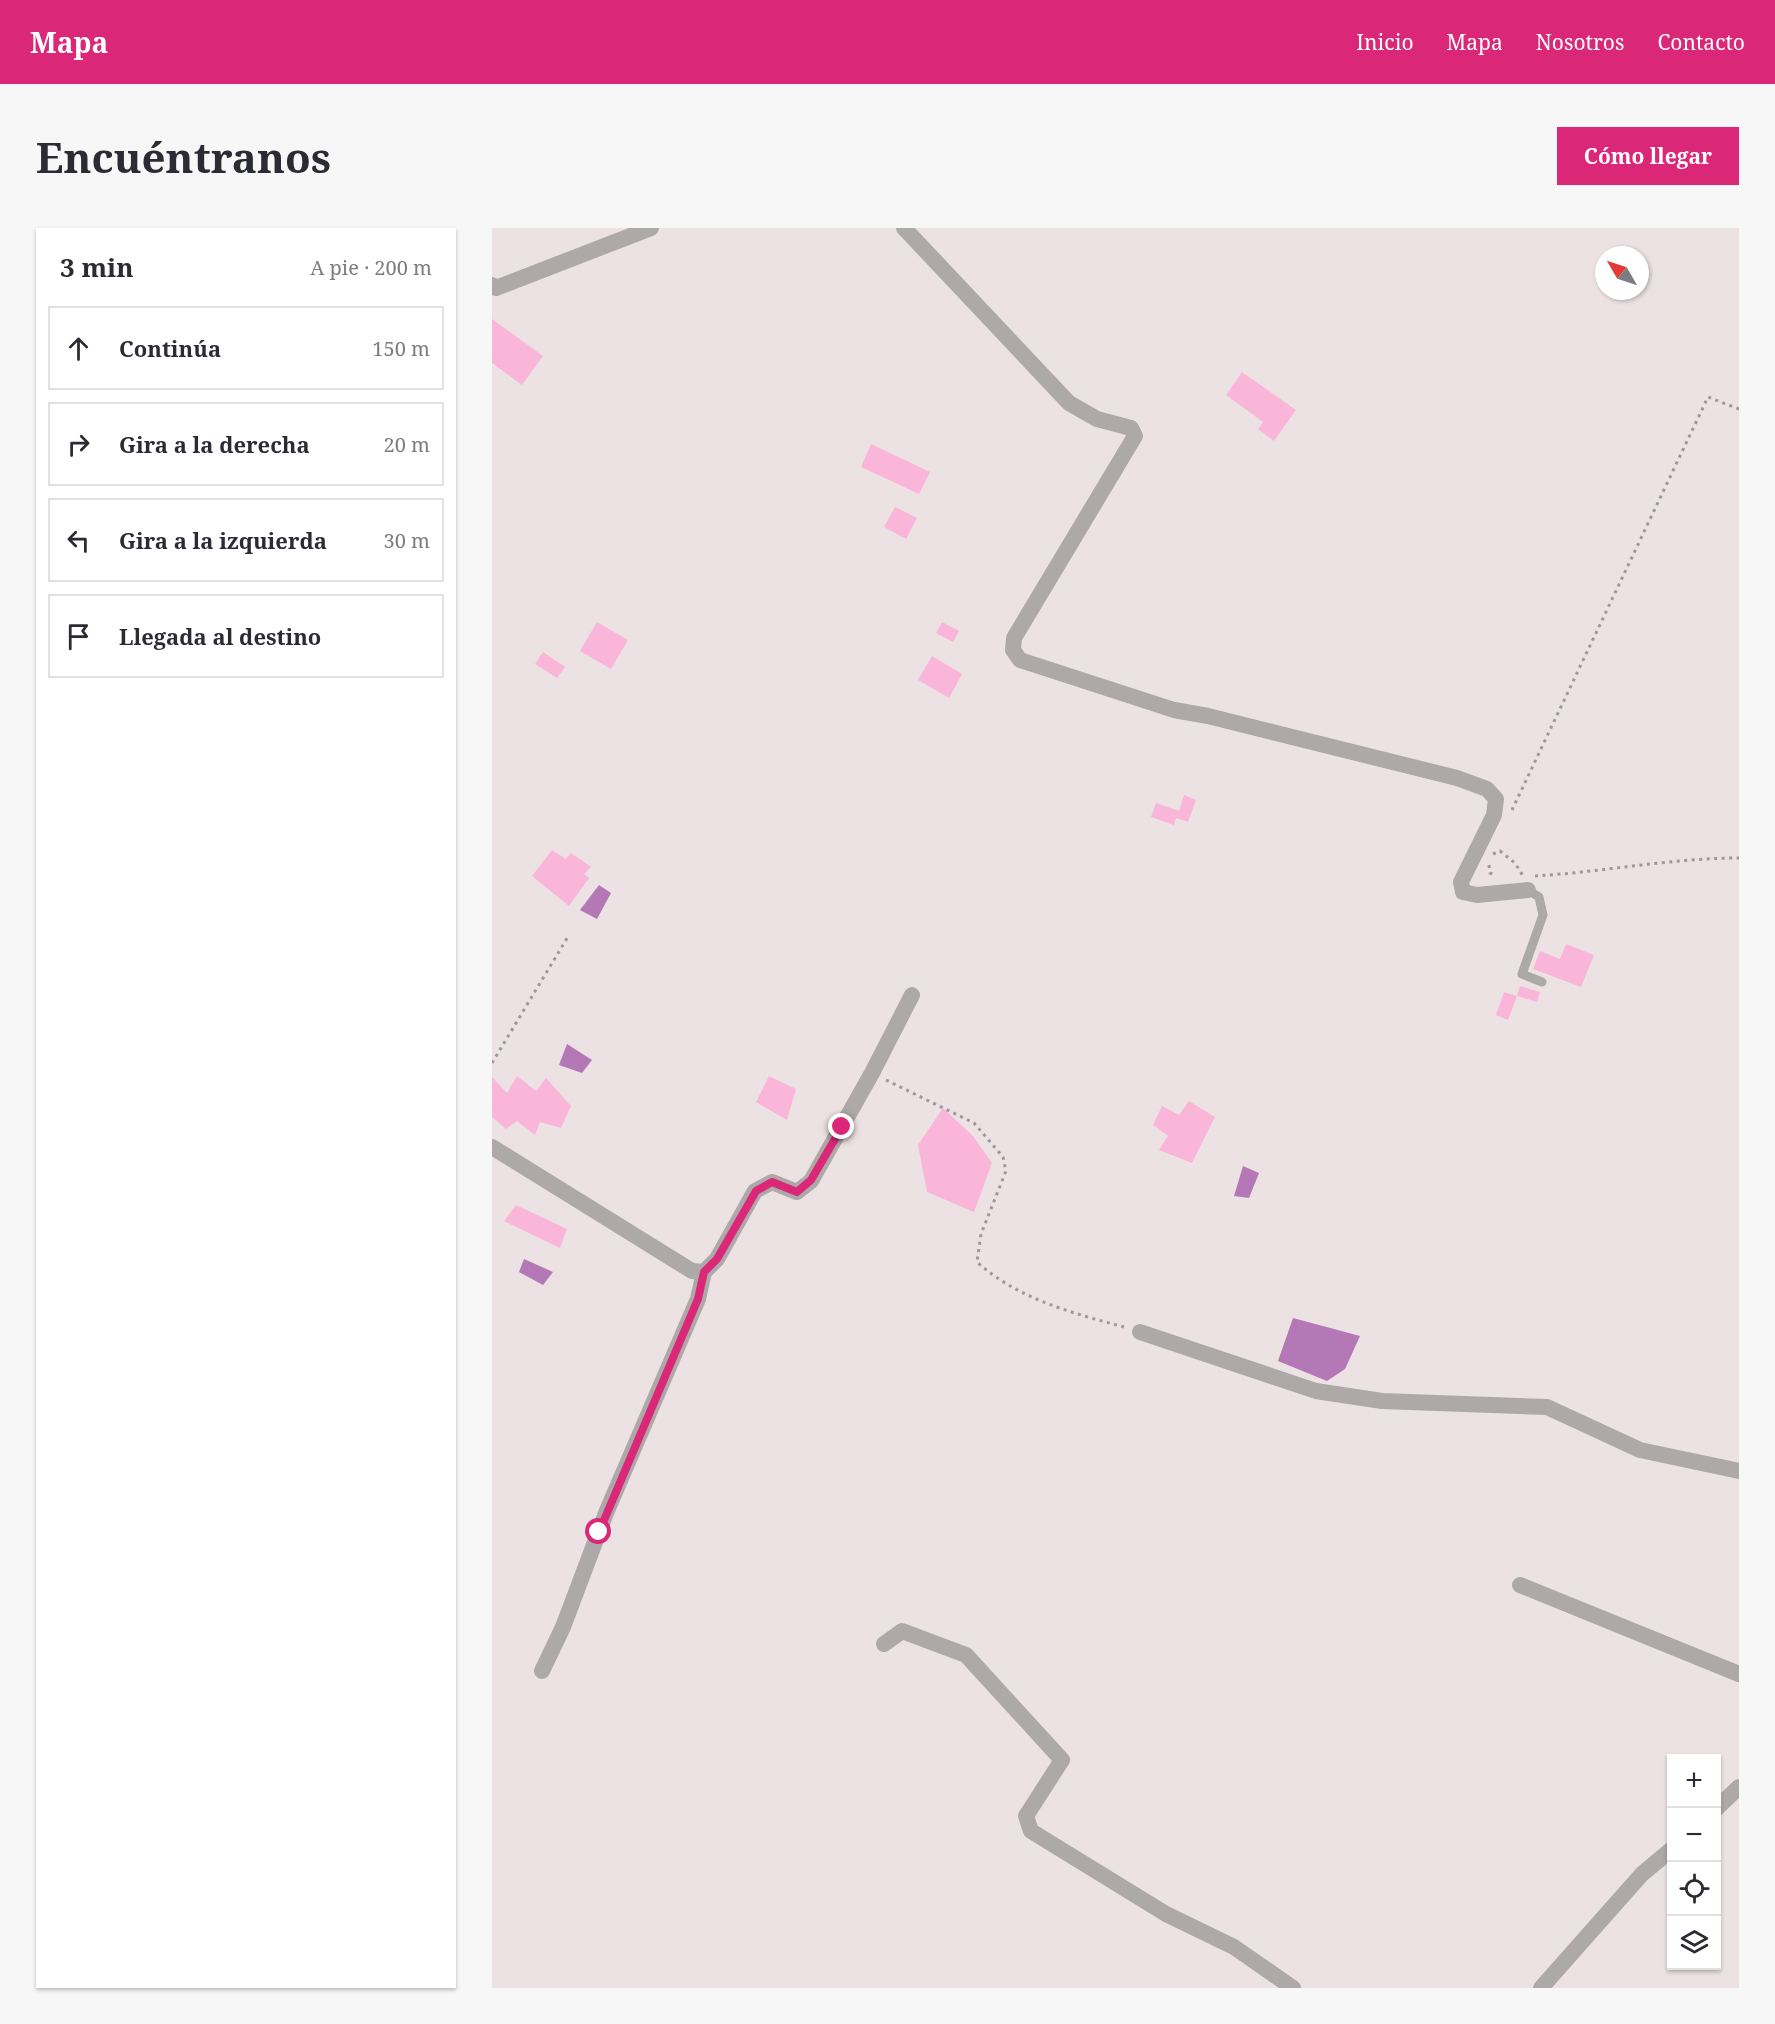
<!DOCTYPE html>
<html lang="es">
<meta charset="utf-8">
<style>
body{margin:0;font-family:"Noto Serif",serif;background:#f7f7f7;color:#2b2b33}
.controls{position:absolute;right:18px;bottom:18px;display:grid;overflow:hidden;border-radius:0px;box-shadow:0 2px 4px #0004}
.controls button{width:54px;height:54px;display:grid;place-items:center;padding:0;border:0;border-bottom:2px solid #e1e1e2;background:#fff;color:#2b2b33;font:30px sans-serif}
.compass{position:absolute;left:1103px;top:18px;width:54px;height:54px;border-radius:50%;background:#fff;box-shadow:0 2px 4px #0004;rotate:309deg}
.stop{position:absolute;width:18px;height:18px;margin:-14px;border:4px solid #db2777;border-radius:50%;background:#fff}
.stop.end{background:#db2777;border-color:#fff;box-shadow:0 2px 6px #0008}
.list{margin:0;padding:0;list-style:none}
h2{display:flex;justify-content:space-between;align-items:center;height:78px;margin:0;padding:0 24px;font-size:26px}
h2 small{font-size:20px;font-weight:400;color:#7c7c81}
.list li{display:grid;grid-template-columns:39px 1fr auto;gap:18px;align-items:center;box-sizing:border-box;height:84px;margin:0 12px 12px;padding:0 12px;border:2px solid #e1e1e2;border-radius:0px}
.list b{display:block;font-size:22px;white-space:nowrap}
.list em{font-size:20px;font-style:normal;color:#7c7c81}
.icon{flex:none;width:33px;height:33px;fill:none;stroke:currentColor;stroke-width:2;stroke-linecap:round;stroke-linejoin:round}
.map{position:relative;flex:none;width:1247px;height:1760px;overflow:hidden;border-radius:0px}
header{display:flex;align-items:center;gap:36px;box-sizing:border-box;height:84px;padding:0 30px;background:#db2777;color:#fff}
header strong{font-size:28px}
nav{display:flex;gap:33px;margin-inline-start:auto;font-size:21px}
.intro{display:flex;align-items:center;justify-content:space-between;box-sizing:border-box;height:144px;padding:0 36px}
h1{margin:0;font-size:42px}
.button{padding:15px 27px;border-radius:0px;background:#db2777;color:#fff;font-size:21px;font-weight:700}
main{display:flex;gap:36px;padding:0 36px}
aside{flex:1;background:#fff;border-radius:0px;box-shadow:0 2px 4px #0004}
.map>svg:first-child{display:block}
.water{fill:#b478b6}
.building{fill:#fab6d8}
.lines{fill:none;stroke-linecap:round;stroke-linejoin:round}
.path{stroke:#9f9899;stroke-width:3;stroke-dasharray:3 4.5;stroke-linecap:butt}
.service{stroke:#ada9a8;stroke-width:9}
.minor{stroke:#ada9a8;stroke-width:16}
.route{stroke:#db2777;stroke-width:8}
</style>
<header>
<strong>Mapa</strong>
<nav><a>Inicio</a><a>Mapa</a><a>Nosotros</a><a>Contacto</a></nav>
</header>
<div class="intro"><h1>Encuéntranos</h1><a class="button">Cómo llegar</a></div>
<main>
<aside>
<h2>3 min<small>A pie · 200 m</small></h2>
<ul class="list">
<li><svg class="icon" aria-label="ahead" viewBox="0 0 24 24"><path d="M12 20V5M6 11l6-6 6 6"/></svg><div><b>Continúa</b></div><em>150 m</em></li>
<li><svg class="icon" aria-label="right" viewBox="0 0 24 24"><path d="M7 20v-9h11M14 6l5 5-5 5"/></svg><div><b>Gira a la derecha</b></div><em>20 m</em></li>
<li><svg class="icon" aria-label="left" viewBox="0 0 24 24"><path d="M17 20v-9H6M10 6l-5 5 5 5"/></svg><div><b>Gira a la izquierda</b></div><em>30 m</em></li>
<li><svg class="icon" aria-label="arrive" viewBox="0 0 24 24"><path d="M6 21V4h12l-3 4 3 4H6"/></svg><div><b>Llegada al destino</b></div></li>
</ul>
</aside>
<div class="map">
<svg width="1247" height="1760" viewBox="0 0 1247 1760">
<rect width="100%" height="100%" fill="#ece2e3"/>
<g class="water">
<path d="M107,657L119,665L105,691L88,682Z"/>
<path d="M75,816L100,832L90,845L67,837Z"/>
<path d="M751,938L767,945L757,970L742,968Z"/>
<path d="M32,1031L61,1044L51,1057L27,1044Z"/>
<path d="M801,1090L868,1108L853,1141L835,1153L786,1133Z"/>
</g>
<g class="building">
<path d="M0,91L51,128L30,157L0,135Z"/>
<path d="M750,144L804,182L782,213L766,201L771,194L734,167Z"/>
<path d="M379,216L438,244L427,266L369,239Z"/>
<path d="M403,279L425,290L414,311L392,299Z"/>
<path d="M105,394L136,412L119,441L88,423Z"/>
<path d="M450,394L467,403L461,414L444,405Z"/>
<path d="M51,424L73,439L65,450L43,436Z"/>
<path d="M440,428L470,446L457,470L426,452Z"/>
<path d="M692,567L704,572L696,594L684,590L682,597L659,589L664,575L687,583Z"/>
<path d="M60,622L74,631L79,625L99,639L92,646L97,650L77,678L40,648Z"/>
<path d="M1074,716L1102,727L1089,759L1041,741L1048,723L1068,731Z"/>
<path d="M1028,758L1048,764L1045,774L1025,768Z"/>
<path d="M1012,764L1025,768L1016,792L1004,787Z"/>
<path d="M25,848L44,863L54,850L79,878L69,900L48,894L43,907L25,893L14,901L0,889V849L15,865Z"/>
<path d="M277,848L304,861L295,892L264,874Z"/>
<path d="M697,873L723,889L700,935L667,922L676,908L661,897L670,878L687,887Z"/>
<path d="M451,880L481,908L500,935L482,984L435,964L426,917Z"/>
<path d="M24,977L75,1001L68,1020L12,993Z"/>
</g>
<g class="lines">
<g class="path">
<path d="M1020,582L1216,169L1247,181"/>
<path d="M1001,626L1008,623L1023,635L1031,648"/>
<path d="M997,637L998,645L1003,647"/>
<path d="M1043,648C1111,644 1179,630 1247,630"/>
<path d="M0,835L77,707"/>
<path d="M394,852L482,895L511,929L514,943L489,1006L485,1034C526,1071 580,1085 632,1099"/>
</g>
<path class="service" d="M1036,662L1047,669L1051,687L1030,746L1050,754"/>
<g class="minor">
<path d="M412,0L577,175L605,191L639,200L643,208L522,410L521,422L528,432L682,482L716,488L965,550L995,561L1004,571L1002,587L969,654L971,664L985,667L1036,662"/>
<path d="M0,57L4,60L159,0"/>
<path d="M0,919L200,1043L212,1044L225,1031L263,963L280,954L305,964L319,953L380,845L420,767"/>
<path d="M648,1104L824,1163L890,1173L1055,1179L1148,1222L1247,1243"/>
<path d="M1028,1357L1247,1446"/>
<path d="M392,1416L410,1403L474,1427L570,1532L534,1588L539,1603L674,1686L742,1719L801,1760"/>
<path d="M50,1443L71,1399L114,1285L206,1071L212,1044"/>
<path d="M1224,1581L1247,1559"/>
<path d="M1049,1760L1150,1646L1180,1621"/>
</g>
</g>
<g class="lines">
<path class="route" d="M107,1304L206,1071L212,1044L225,1031L264,963L280,954L305,964L319,952L350,899"/>
</g>
</svg>
<div class="controls">
<button>+</button>
<button>−</button>
<button><svg class="icon" aria-label="locate" viewBox="0 0 24 24"><circle cx="12" cy="12" r="6"/><path d="M12 2v4M12 18v4M2 12h4M18 12h4"/></svg></button>
<button><svg class="icon" aria-label="layers" viewBox="0 0 24 24"><path d="M12 4l9 5-9 5-9-5zM3 14l9 5 9-5"/></svg></button>
</div>
<svg class="compass" viewBox="-18 -18 36 36"><path d="M0-13l5 13h-10z" fill="#e53935"/><path d="M0 13l5-13h-10z" fill="#7c7c81"/></svg>
<div class="stop" style="left:107px;top:1304px"></div>
<div class="stop end" style="left:350px;top:899px"></div>
</div>
</main>
